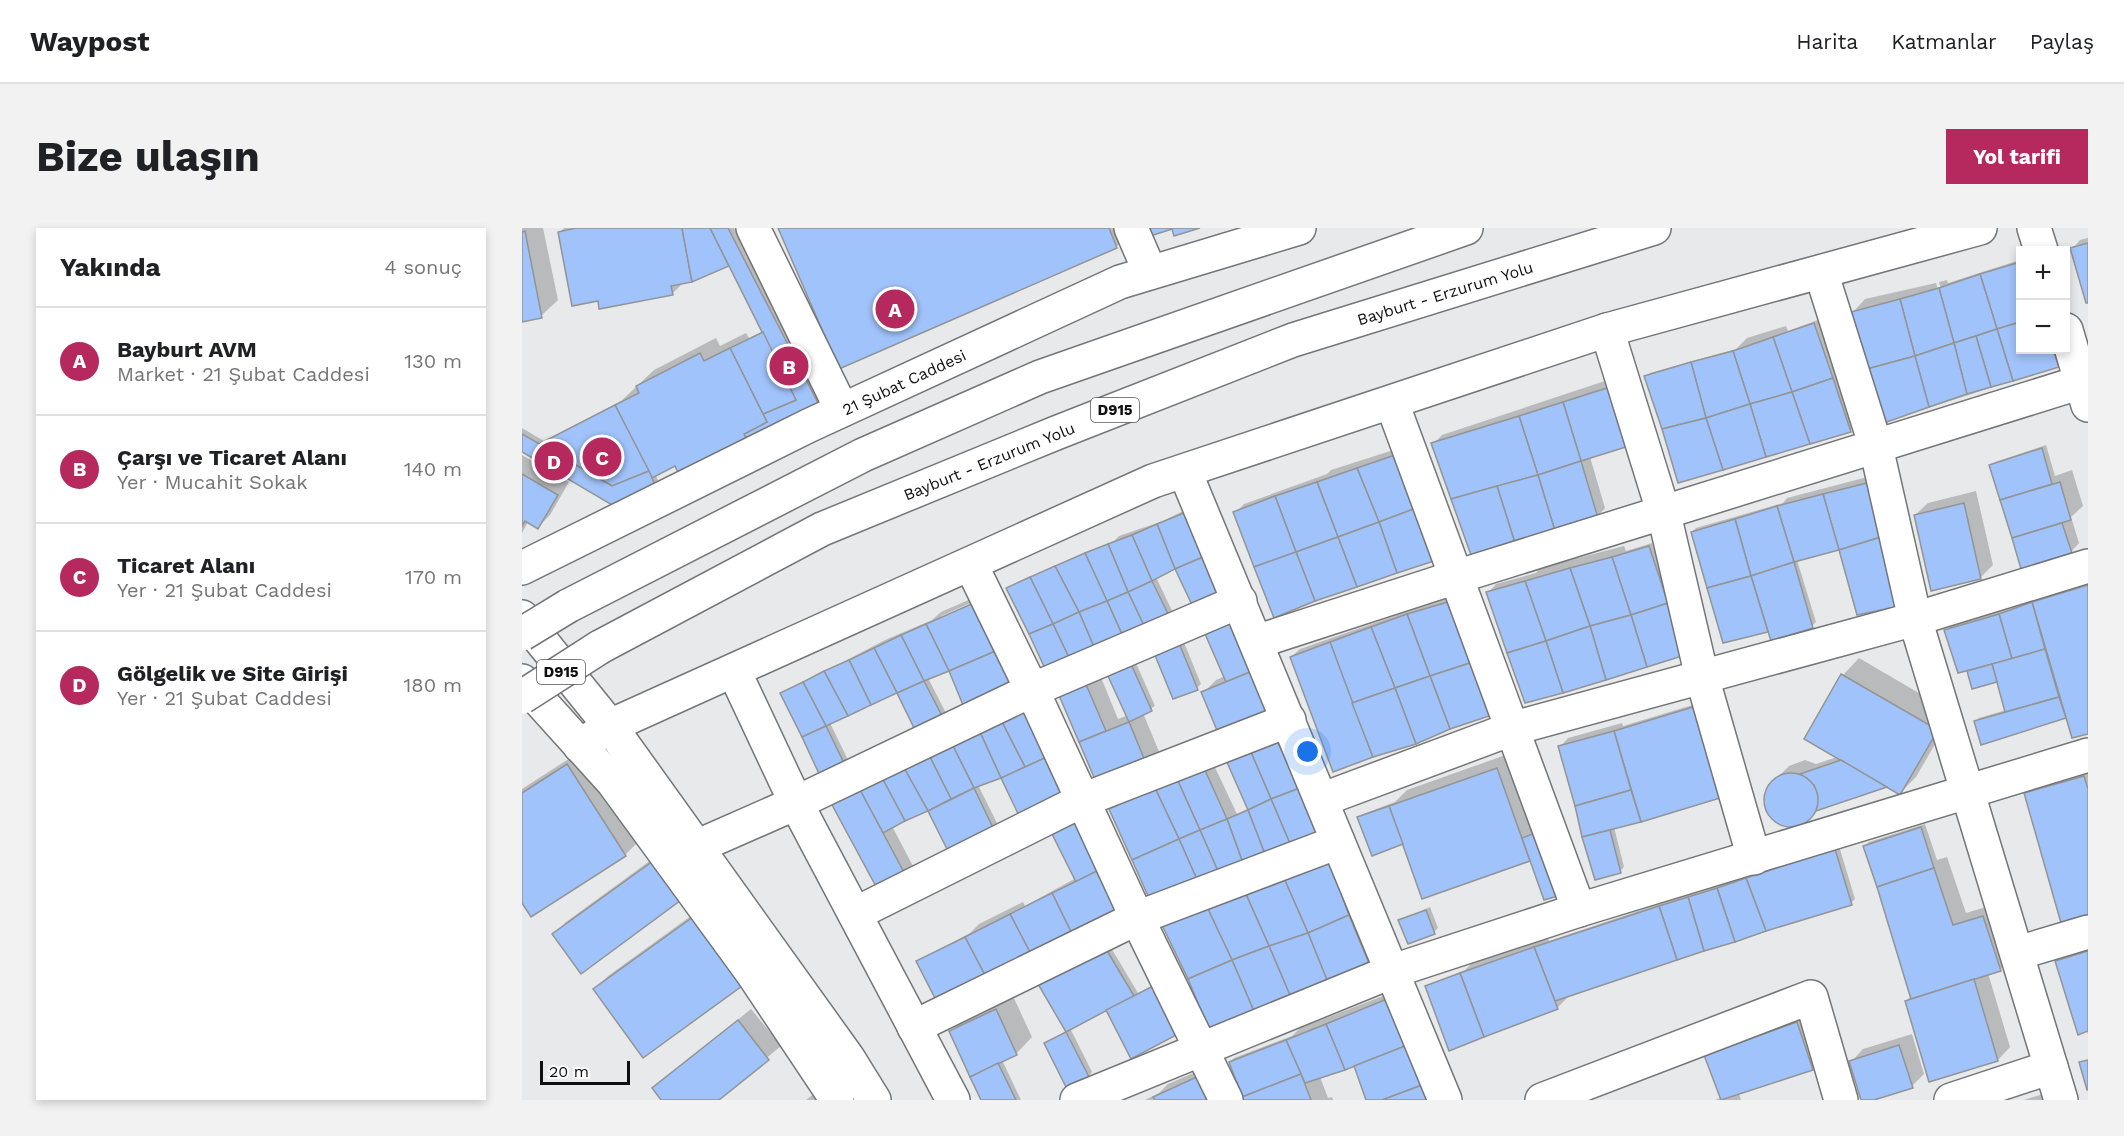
<!DOCTYPE html>
<html lang="tr">
<meta charset="utf-8">
<style>
body{margin:0;font-family:"Work Sans",sans-serif;background:#f2f2f2;color:#202124}
.controls{position:absolute;right:18px;top:18px;display:grid;overflow:hidden;border-radius:0px;box-shadow:0 3px 9px #0003}
.controls button{width:54px;height:54px;display:grid;place-items:center;padding:0;border:0;border-bottom:2px solid #e0e0e0;background:#fff;color:#202124;font:30px sans-serif}
.scale{position:absolute;left:18px;bottom:15px;width:90px;box-sizing:border-box;padding-left:6px;border:3px solid #0f0f10;border-top:0;font-size:16px;line-height:21px;white-space:nowrap;color:#0f0f10;-webkit-text-stroke:4px #fff;paint-order:stroke}
.you{position:absolute;left:786px;top:524px;width:21px;height:21px;margin:-15px;border:4px solid #fff;border-radius:50%;background:#1a73e8;box-shadow:0 0 0 9px #1a73e833}
.badge{display:grid;place-items:center;width:39px;height:39px;border-radius:50%;background:#b6295f;color:#fff;font-size:20px;font-weight:700}
.pin{position:absolute;translate:-50% -50%;border:3px solid #fff;box-shadow:0 2px 6px #0006}
.list{margin:0;padding:0;list-style:none}
h2{display:flex;justify-content:space-between;align-items:center;height:78px;margin:0;padding:0 24px;font-size:26px}
h2 small{font-size:20px;font-weight:400;color:#757577}
.list li{display:grid;grid-template-columns:39px 1fr auto;gap:18px;align-items:center;box-sizing:border-box;height:108px;padding:0 24px;border-top:2px solid #e0e0e0}
.list b{display:block;font-size:22px;white-space:nowrap}
.list p{margin:0;font-size:20px;white-space:nowrap;color:#757577}
.list em{font-size:20px;font-style:normal;color:#757577}
.map{position:relative;flex:none;width:1566px;height:872px;overflow:hidden;border-radius:0px}
header{display:flex;align-items:center;gap:36px;box-sizing:border-box;height:84px;padding:0 30px;background:#fff;border-bottom:2px solid #e0e0e0}
header strong{font-size:28px}
nav{display:flex;gap:33px;margin-inline-start:auto;font-size:21px}
.intro{display:flex;align-items:center;justify-content:space-between;box-sizing:border-box;height:144px;padding:0 36px}
h1{margin:0;font-size:42px}
.button{padding:15px 27px;border-radius:0px;background:#b6295f;color:#fff;font-size:21px;font-weight:700}
main{display:flex;gap:36px;padding:0 36px}
aside{flex:1;background:#fff;border-radius:0px;box-shadow:0 3px 9px #0003}
.map>svg:first-child{display:block}
.shadow{fill:#0003;fill-rule:evenodd}
.building{fill:#a1c3fb;stroke:#939495;stroke-width:1.5}
.lines{fill:none;stroke-linecap:round;stroke-linejoin:round}
.minor-casing{stroke:#747576;stroke-width:36}
.highway-casing{stroke:#747576;stroke-width:36}
.minor{stroke:#fff;stroke-width:33}
.highway{stroke:#fff;stroke-width:33}
.highway-bridge-casing{stroke:#747576;stroke-width:36;stroke-linecap:butt}
.highway-bridge{stroke:#fff;stroke-width:33}
.labels{text-anchor:middle;stroke-width:5;stroke-linejoin:round;paint-order:stroke}
.shield{fill:#fff;stroke:#575758;stroke-width:1.5}
.shield-label{font-size:15px;font-weight:bold;fill:#0f0f10}
.street-label{font-size:16px;fill:#0f0f10;stroke:#fff}
</style>
<header>
<strong>Waypost</strong>
<nav><a>Harita</a><a>Katmanlar</a><a>Paylaş</a></nav>
</header>
<div class="intro"><h1>Bize ulaşın</h1><a class="button">Yol tarifi</a></div>
<main>
<aside>
<h2>Yakında<small>4 sonuç</small></h2>
<ul class="list">
<li><span class="badge">A</span><div><b>Bayburt AVM</b><p>Market · 21 Şubat Caddesi</p></div><em>130 m</em></li>
<li><span class="badge">B</span><div><b>Çarşı ve Ticaret Alanı</b><p>Yer · Mucahit Sokak</p></div><em>140 m</em></li>
<li><span class="badge">C</span><div><b>Ticaret Alanı</b><p>Yer · 21 Şubat Caddesi</p></div><em>170 m</em></li>
<li><span class="badge">D</span><div><b>Gölgelik ve Site Girişi</b><p>Yer · 21 Şubat Caddesi</p></div><em>180 m</em></li>
</ul>
</aside>
<div class="map">
<svg width="1566" height="872" viewBox="0 0 1566 872">
<rect width="100%" height="100%" fill="#e8e9eb"/>
<g class="shadow">
<path d="M0,0H21L36,72L19,88L0,92Z"/>
<path d="M42,0H212L300,172L153,237L134,248L136,252L132,256L0,222V200L22,213L99,173L132,142L194,110L198,118L224,105L227,110L242,103L208,36L162,54L150,66L77,72L38,4Z"/>
<path d="M258,0H604L607,6L594,19Z"/>
<path d="M1566,10V76L1550,21L1558,12Z"/>
<path d="M1498,32V122H1542L1544,129L1536,138L1363,194L1331,84L1343,71L1414,55L1431,117L1434,116L1417,54L1425,52L1426,55Z"/>
<path d="M1296,92L1314,144L1337,194L1328,202L1124,149L1128,145L1214,121L1225,110L1264,98L1266,103Z"/>
<path d="M1101,147L1068,229L1083,280L1075,289L911,216L920,207Z"/>
<path d="M1524,217L1533,248L1550,242L1561,278L1549,289L1557,315L1549,324L1491,310L1469,238L1473,234Z"/>
<path d="M884,218L835,358L753,388L713,285L722,276L805,246L809,242Z"/>
<path d="M0,227L47,254L28,287L16,299L6,294L0,305Z"/>
<path d="M1353,247L1324,318L1275,332L1294,394L1290,398L1247,402L1202,414L1170,304L1174,300L1261,275L1265,270Z"/>
<path d="M1454,263L1471,337L1458,350L1393,287L1406,275Z"/>
<path d="M671,278L654,339L634,349L652,387L648,391L486,360L592,313L597,308L641,293Z"/>
<path d="M1130,315L1168,418L966,365L974,356L1014,345L1018,340L1102,318L1104,323Z"/>
<path d="M1566,352V504L1545,487L1453,494L1457,490L1484,482L1476,452L1447,443L1451,440L1424,402L1433,394L1485,378L1486,381Z"/>
<path d="M467,363L428,442L406,450L424,485L421,488L376,463L308,495L326,532L322,536L260,466L363,412L410,392L419,384ZM460,370L461,373L419,391V388Z"/>
<path d="M935,366L969,486L893,514L769,429L778,421Z"/>
<path d="M718,387L760,478L681,465L694,452L703,448L685,406L693,397Z"/>
<path d="M661,412L679,456L675,460L634,425Z"/>
<path d="M1337,430L1431,485L1394,549L1378,565L1365,557L1297,580L1288,589L1273,597H1264L1250,589L1243,574L1247,558L1267,538L1283,532L1294,536L1315,529L1284,510L1321,447Z"/>
<path d="M613,433L633,478L621,485L638,526L577,559L538,466L576,442L596,491L606,487L587,447Z"/>
<path d="M1174,476L1201,565L1092,599L1102,639L1098,643L1062,609L1066,605L1038,519L1046,510L1100,495L1101,498Z"/>
<path d="M488,484L556,561L501,592L480,548L456,557L476,597L427,623L406,581L370,598L392,640L384,648L311,575Z"/>
<path d="M763,503L798,606L589,581L597,573L690,533L715,586L727,580L705,532Z"/>
<path d="M62,521L119,611L103,627L0,672V561Z"/>
<path d="M992,524L1019,602L1007,632L882,614L837,590L841,586L873,574L885,562Z"/>
<path d="M1566,542V693L1503,566L1512,557Z"/>
<path d="M1403,596L1415,632L1425,629L1444,685L1474,676L1490,729L1478,742L1466,745L1488,819L1476,832L1384,773L1390,767L1343,618L1347,614Z"/>
<path d="M1317,618L1333,671L1329,675L1048,767L1035,780L905,758L943,742L952,733L1025,708L1027,713L1143,674L1147,670L1174,662L1175,665L1201,656L1206,652Z"/>
<path d="M144,621L171,659L32,706L44,694Z"/>
<path d="M810,627L852,735L690,805L642,698Z"/>
<path d="M554,650L607,679L396,733L448,705L457,696L501,674L503,678Z"/>
<path d="M184,677L121,828L73,761L86,748Z"/>
<path d="M908,679L916,700L912,704L878,692Z"/>
<path d="M1566,715V806L1535,734L1548,721Z"/>
<path d="M588,718L616,765L638,754L661,800L585,780L548,800L570,844L567,848L524,815L546,802L518,756Z"/>
<path d="M874,763L917,872H845L832,836L798,849L806,870L810,869L811,872H723L708,834L712,830L770,808L778,800Z"/>
<path d="M490,766L510,809L494,826L480,832L499,872H461L429,803L445,787Z"/>
<path d="M229,781L259,818L194,872H141L132,860Z"/>
<path d="M1288,782L1303,828L1291,841L1217,866L1219,872H1193L1200,869L1184,827Z"/>
<path d="M1390,806L1402,846L1390,858L1341,872L1329,834L1341,821Z"/>
<path d="M692,836L709,872H623L637,865L646,856Z"/>
<path d="M302,858L313,872H284Z"/>
<path d="M1527,864L1530,872H1502Z"/>
</g>
<g class="building">
<path d="M54,0H160L170,54L149,58L151,67L77,81L76,73L50,78L36,4Z"/>
<path d="M160,0H188L207,38L170,54Z"/>
<path d="M188,0H206L297,177L226,214L222,206L245,194L241,186L274,172Z"/>
<path d="M256,0H587L595,20L317,141Z"/>
<path d="M619,0H678L652,8L650,1L622,10Z"/>
<path d="M3,3L20,90L0,94V4Z"/>
<path d="M1566,15V75H1564L1548,20Z"/>
<path d="M1498,34V94L1475,101L1458,46Z"/>
<path d="M1458,46L1475,101L1432,115L1417,60Z"/>
<path d="M1417,60L1432,115L1393,128L1378,71Z"/>
<path d="M1378,71L1393,128L1345,141L1329,84Z"/>
<path d="M1498,94V122H1531L1537,139L1491,153L1475,101Z"/>
<path d="M1292,95L1311,150L1270,164L1251,109Z"/>
<path d="M1475,101L1491,153L1469,159L1454,108Z"/>
<path d="M241,104L274,172L241,186L208,120Z"/>
<path d="M1454,108L1469,159L1445,166L1432,115Z"/>
<path d="M1251,109L1270,164L1228,176L1211,123Z"/>
<path d="M1432,115L1445,166L1407,179L1393,128Z"/>
<path d="M208,120L245,194L222,206L226,214L158,249L153,238L130,250L93,177L117,165L114,158L178,125L182,133Z"/>
<path d="M1211,123L1228,176L1184,190L1169,134Z"/>
<path d="M1393,128L1407,179L1362,195L1345,141Z"/>
<path d="M1169,134L1184,190L1140,201L1122,148Z"/>
<path d="M1311,150L1329,204L1288,216L1270,164Z"/>
<path d="M1088,159L1107,218L1059,233L1041,174Z"/>
<path d="M1270,164L1288,216L1244,229L1228,176Z"/>
<path d="M1041,174L1059,233L1016,247L997,188Z"/>
<path d="M1228,176L1244,229L1201,242L1184,190Z"/>
<path d="M93,177L127,243L90,258L17,216Z"/>
<path d="M997,188L1016,247L929,271L909,215Z"/>
<path d="M1184,190L1201,242L1156,255L1140,201Z"/>
<path d="M0,206L90,258L127,243L133,257L90,277L0,224Z"/>
<path d="M1520,220L1530,256L1478,272L1467,237Z"/>
<path d="M876,226L897,279L857,294L835,240Z"/>
<path d="M1059,233L1076,290L1033,303L1016,247Z"/>
<path d="M835,240L857,294L816,309L795,254Z"/>
<path d="M0,246L36,267L16,301L3,293L0,298Z"/>
<path d="M1016,247L1033,303L993,315L975,258Z"/>
<path d="M795,254L816,309L774,324L753,268Z"/>
<path d="M1538,254L1549,292L1490,310L1478,272Z"/>
<path d="M1345,255L1359,309L1317,322L1301,266Z"/>
<path d="M975,258L993,315L949,327L929,271Z"/>
<path d="M1301,266L1317,322L1272,334L1255,278Z"/>
<path d="M753,268L774,324L732,339L711,284Z"/>
<path d="M1442,275L1459,351L1409,363L1392,287Z"/>
<path d="M1255,278L1272,334L1229,348L1213,291Z"/>
<path d="M897,279L915,332L875,345L857,294Z"/>
<path d="M662,285L681,329L653,341L635,296Z"/>
<path d="M1213,291L1229,348L1185,360L1169,304Z"/>
<path d="M857,294L875,345L835,359L816,309Z"/>
<path d="M1540,295L1550,325L1499,341L1490,310Z"/>
<path d="M635,296L653,341L630,353L610,307Z"/>
<path d="M610,307L630,353L606,364L586,316Z"/>
<path d="M816,309L835,359L793,373L774,324Z"/>
<path d="M1359,309L1378,378L1335,387L1317,322Z"/>
<path d="M586,316L606,364L585,373L563,325Z"/>
<path d="M1127,318L1146,375L1109,387L1090,329Z"/>
<path d="M774,324L793,373L752,390L732,339Z"/>
<path d="M563,325L585,373L557,384L533,338Z"/>
<path d="M681,329L699,368L672,381L653,341Z"/>
<path d="M1090,329L1109,387L1068,398L1048,340Z"/>
<path d="M1272,334L1291,400L1249,413L1229,348Z"/>
<path d="M533,338L557,384L531,396L508,349Z"/>
<path d="M1048,340L1068,398L1024,413L1003,353Z"/>
<path d="M1229,348L1246,404L1201,415L1185,360Z"/>
<path d="M508,349L531,396L507,406L484,360Z"/>
<path d="M630,353L649,392L625,404L606,364Z"/>
<path d="M1003,353L1024,413L985,425L964,364Z"/>
<path d="M1566,357V506L1550,510L1510,374Z"/>
<path d="M606,364L625,404L603,413L585,373Z"/>
<path d="M585,373L603,413L575,426L557,384Z"/>
<path d="M454,374L476,422L427,443L404,396Z"/>
<path d="M926,374L951,434L908,448L885,386Z"/>
<path d="M1510,374L1523,421L1490,431L1477,386Z"/>
<path d="M1146,375L1160,428L1125,439L1109,387Z"/>
<path d="M557,384L575,426L550,436L531,396Z"/>
<path d="M885,386L908,448L873,460L849,399Z"/>
<path d="M1477,386L1490,431L1436,445L1422,402Z"/>
<path d="M1109,387L1125,439L1084,452L1068,398Z"/>
<path d="M709,395L728,444L704,454L683,406Z"/>
<path d="M404,396L427,443L402,453L379,407Z"/>
<path d="M531,396L550,436L525,445L507,406Z"/>
<path d="M1068,398L1084,452L1041,465L1024,413Z"/>
<path d="M849,399L873,460L830,475L808,414Z"/>
<path d="M379,407L402,453L375,465L352,420Z"/>
<path d="M1024,413L1041,465L1003,475L985,425Z"/>
<path d="M808,414L851,529L811,544L768,429Z"/>
<path d="M657,415L676,462L651,471L632,425Z"/>
<path d="M352,420L375,465L349,477L327,432Z"/>
<path d="M1523,421L1537,469L1483,484L1470,436Z"/>
<path d="M476,422L490,455L441,477L427,443Z"/>
<path d="M327,432L349,477L326,488L302,443Z"/>
<path d="M951,434L970,487L928,501L908,448Z"/>
<path d="M609,436L630,483L607,494L585,446Z"/>
<path d="M1470,436L1475,454L1450,461L1445,443Z"/>
<path d="M302,443L326,488L304,498L281,454Z"/>
<path d="M728,444L748,491L699,512L679,464Z"/>
<path d="M1319,446L1416,502L1378,567L1282,511Z"/>
<path d="M908,448L928,501L894,516L873,460Z"/>
<path d="M402,453L421,490L394,504L375,465Z"/>
<path d="M281,454L304,498L280,509L258,465Z"/>
<path d="M563,454L584,503L557,514L536,465Z"/>
<path d="M873,460L894,516L851,529L830,475Z"/>
<path d="M1537,469L1544,490L1459,517L1452,493Z"/>
<path d="M1171,479L1198,570L1119,594L1092,503Z"/>
<path d="M503,480L527,528L503,539L479,492Z"/>
<path d="M479,492L503,539L479,550L457,502Z"/>
<path d="M607,494L626,540L577,561L557,514Z"/>
<path d="M304,498L323,537L299,550L280,509Z"/>
<path d="M457,502L479,550L452,560L429,514Z"/>
<path d="M1092,503L1109,562L1053,578L1036,518Z"/>
<path d="M754,511L778,560L749,571L728,522Z"/>
<path d="M429,514L452,560L429,571L406,525Z"/>
<path d="M728,522L749,571L726,582L704,532Z"/>
<path d="M406,525L429,571L406,583L381,538Z"/>
<path d="M527,528L548,570L500,594L479,550Z"/>
<path d="M1319,532L1365,559L1294,583L1295,565L1292,557L1278,546Z"/>
<path d="M45,536L104,628L9,689L0,675V565Z"/>
<path d="M381,538L406,583L383,593L359,548Z"/>
<path d="M682,540L705,591L678,602L655,551Z"/>
<path d="M975,540L1008,633L900,671L867,578Z"/>
<circle cx="1269" cy="572" r="27"/>
<path d="M359,548L383,593L361,605L337,560Z"/>
<path d="M1562,548L1566,561V695L1541,702L1502,565Z"/>
<path d="M655,551L678,602L657,611L633,560Z"/>
<path d="M337,560L385,650L357,664L309,575Z"/>
<path d="M452,560L472,602L427,625L406,583Z"/>
<path d="M633,560L657,611L610,632L587,581Z"/>
<path d="M778,560L799,608L769,618L749,571Z"/>
<path d="M1109,562L1119,594L1060,609L1053,578Z"/>
<path d="M749,571L769,618L744,629L726,582Z"/>
<path d="M867,578L881,616L850,628L835,589Z"/>
<path d="M726,582L744,629L722,638L705,591Z"/>
<path d="M552,591L577,642L554,654L528,602Z"/>
<path d="M705,591L722,638L698,648L678,602Z"/>
<path d="M1399,599L1412,640L1355,659L1341,618Z"/>
<path d="M1024,601L1046,665L1022,672L1000,610Z"/>
<path d="M678,602L698,648L677,656L657,611Z"/>
<path d="M1088,602L1099,645L1073,652L1060,609Z"/>
<path d="M657,611L677,656L630,677L610,632Z"/>
<path d="M1313,621L1330,677L1244,703L1224,650Z"/>
<path d="M806,630L827,687L786,705L761,648Z"/>
<path d="M131,633L159,672L59,746L30,706Z"/>
<path d="M1412,640L1431,697L1461,688L1479,743L1389,771L1355,659Z"/>
<path d="M577,642L600,689L553,712L530,665Z"/>
<path d="M761,648L786,705L747,718L723,664Z"/>
<path d="M1224,650L1244,703L1213,714L1195,660Z"/>
<path d="M1195,660L1213,714L1182,723L1166,669Z"/>
<path d="M723,664L747,718L710,732L685,679Z"/>
<path d="M530,665L553,712L512,732L488,686Z"/>
<path d="M1166,669L1182,723L1155,732L1137,678Z"/>
<path d="M1137,678L1155,732L1033,773L1012,719Z"/>
<path d="M685,679L710,732L666,751L640,697Z"/>
<path d="M904,682L913,706L886,716L876,692Z"/>
<path d="M488,686L512,732L467,755L443,709Z"/>
<path d="M827,687L849,740L807,757L786,705Z"/>
<path d="M171,689L220,758L121,830L71,761Z"/>
<path d="M786,705L807,757L770,772L747,718Z"/>
<path d="M443,709L467,755L417,778L394,733Z"/>
<path d="M747,718L770,772L734,788L710,732Z"/>
<path d="M1012,719L1036,781L962,809L938,745Z"/>
<path d="M584,721L612,768L544,804L516,756Z"/>
<path d="M1566,723V803L1556,807L1533,733Z"/>
<path d="M710,732L734,788L689,807L666,751Z"/>
<path d="M938,745L962,809L927,823L903,758Z"/>
<path d="M1452,751L1476,833L1407,854L1383,773Z"/>
<path d="M633,757L658,805L609,831L584,782Z"/>
<path d="M865,771L883,818L823,842L804,796Z"/>
<path d="M474,781L495,827L448,849L427,803Z"/>
<path d="M216,792L247,832L197,872H139L130,860Z"/>
<path d="M1275,794L1291,842L1199,872L1182,827Z"/>
<path d="M804,796L823,842L783,855L764,812Z"/>
<path d="M544,804L567,849L545,861L522,815Z"/>
<path d="M764,812L779,846L720,869L707,834Z"/>
<path d="M1377,817L1391,860L1352,872H1339L1327,833Z"/>
<path d="M883,818L900,857L860,872H844L832,838Z"/>
<path d="M1566,832V862H1565L1557,834Z"/>
<path d="M476,835L494,872H459L448,849Z"/>
<path d="M779,846L789,872H721L720,869Z"/>
<path d="M679,847L690,872H633L631,869Z"/>
<path d="M900,857L905,872H860Z"/>
</g>
<g class="lines">
<g class="minor-casing">
<g id="minor">
<path d="M231,0L320,182"/>
<path d="M609,0L628,44"/>
<path d="M1512,0L1519,22"/>
<path d="M1299,44L1354,219L1393,391L1539,872"/>
<path d="M1085,102L1142,286L1180,449L1232,630"/>
<path d="M1544,102L1566,177"/>
<path d="M870,175L1057,682"/>
<path d="M663,244L923,872"/>
<path d="M449,337L510,462L615,690L704,872"/>
<path d="M0,340L286,198L598,54L777,0"/>
<path d="M0,389L88,498L326,830L352,872"/>
<path d="M734,414L934,349L1566,152"/>
<path d="M212,443L274,575L431,872"/>
<path d="M0,453L91,554L231,746L315,872"/>
<path d="M58,518L88,498L631,253L1085,102L1458,0"/>
<path d="M799,572L992,500L1393,391L1566,338"/>
<path d="M174,619L274,575L510,462L718,373"/>
<path d="M333,686L561,572L767,492"/>
<path d="M1496,725L1566,704"/>
<path d="M392,799L615,690L816,614"/>
<path d="M555,872L871,743L1057,682L1566,527"/>
<path d="M1020,872L1289,769L1319,872"/>
<path d="M1429,872L1529,839"/>
</g>
</g>
<g class="highway-casing">
<g id="highway">
<path d="M46,378L341,227L518,149L944,0"/>
<path d="M78,419L300,301L534,205L771,112L1132,0"/>
</g>
</g>
<use href="#minor" class="minor"/>
<use href="#highway" class="highway"/>
<g class="highway-bridge-casing">
<g id="highway-bridge">
<path d="M0,406L46,378"/>
<path d="M0,469L78,419"/>
</g>
</g>
<use href="#highway-bridge" class="highway-bridge"/>
</g>
<g class="labels">
<g class="shield">
<rect x="569" y="170" width="48" height="24" rx="4.5"/>
<rect x="15" y="432" width="48" height="24" rx="4.5"/>
</g>
<g class="shield-label">
<text x="593" y="187">D915</text>
<text x="39" y="449">D915</text>
</g>
<g class="street-label">
<text transform="translate(923 65) rotate(-17)" y="6">Bayburt - Erzurum Yolu</text>
<text transform="translate(382 154) rotate(-25)" y="6">21 Şubat Caddesi</text>
<text transform="translate(467 233) rotate(-22)" y="6">Bayburt - Erzurum Yolu</text>
</g>
</g>
</svg>
<div class="controls">
<button>+</button>
<button>−</button>
</div>
<div class="scale">20 m</div>
<div class="you"></div>
<div class="pin badge" style="left:373px;top:81px">A</div>
<div class="pin badge" style="left:267px;top:138px">B</div>
<div class="pin badge" style="left:80px;top:229px">C</div>
<div class="pin badge" style="left:32px;top:233px">D</div>
</div>
</main>
